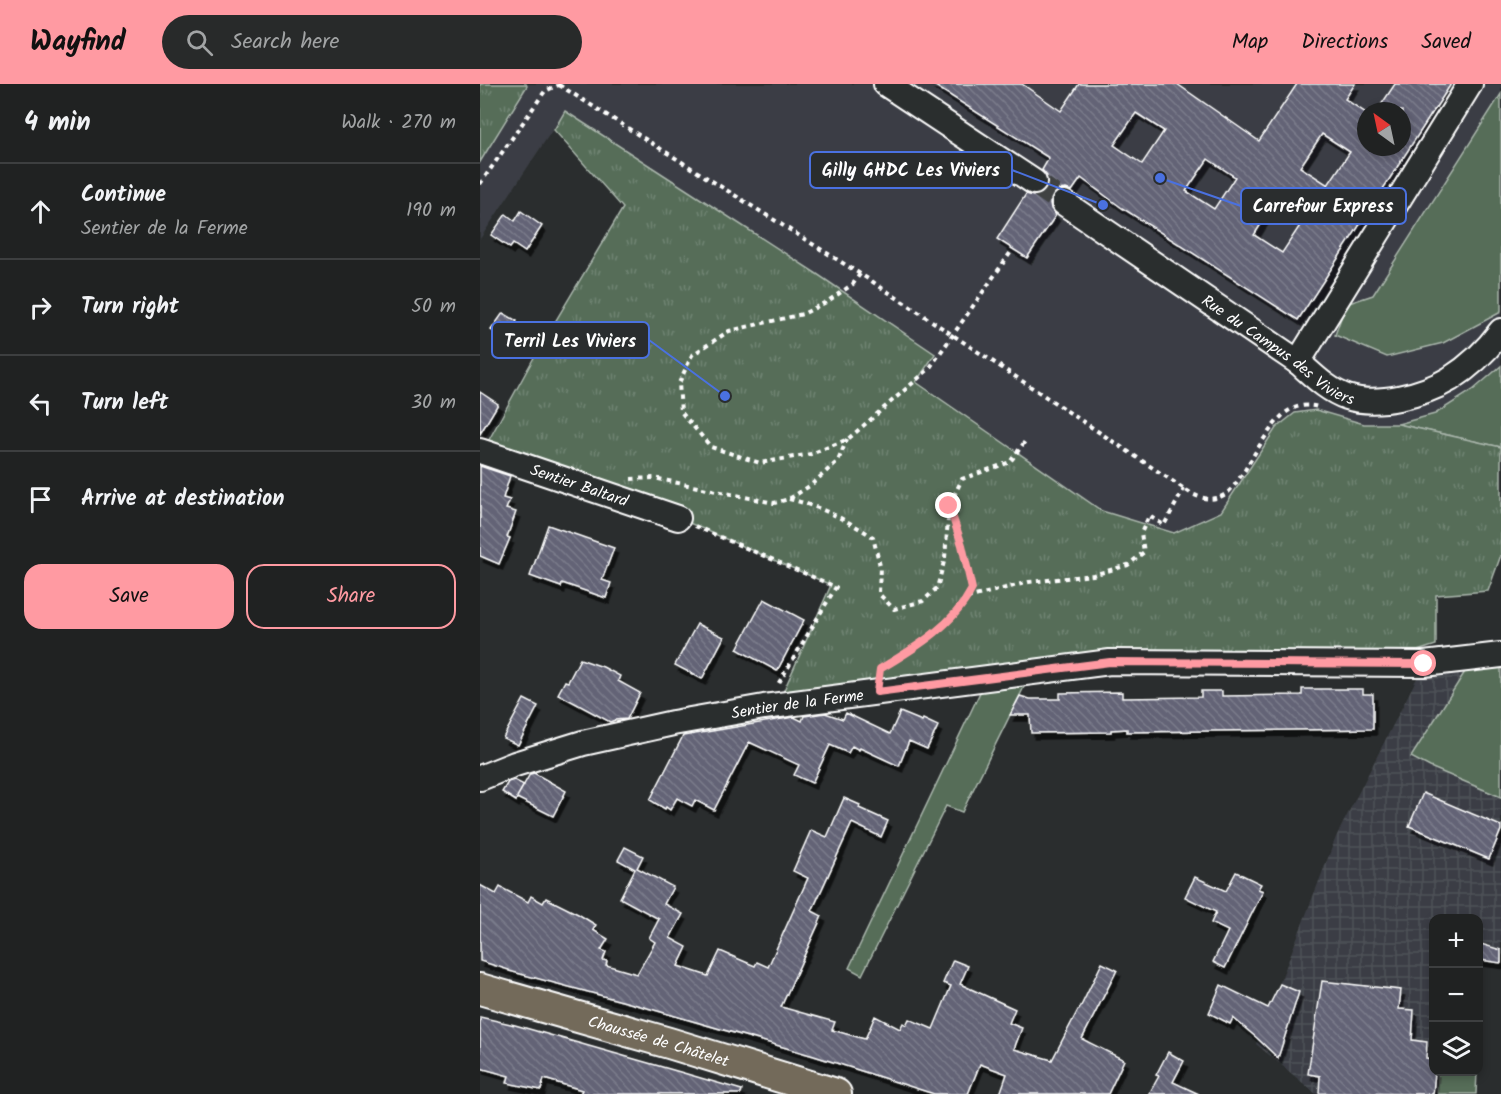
<!DOCTYPE html>
<meta charset="utf-8">
<style>
body{margin:0;font-family:Kalam,sans-serif;background:#282a2a;color:#f1f3f6}
.controls{position:absolute;right:18px;bottom:18px;display:grid;overflow:hidden;border-radius:12px;box-shadow:0 3px 9px #0003}
.controls button{width:54px;height:54px;display:grid;place-items:center;padding:0;border:0;border-bottom:2px solid #3d3f40;background:#202222;color:#f1f3f6;font:30px sans-serif}
.compass{position:absolute;left:877px;top:18px;width:54px;height:54px;border-radius:50%;background:#202222;box-shadow:0 3px 9px #0003;rotate:327deg}
.stop{position:absolute;width:18px;height:18px;margin:-14px;border:4px solid #ff9aa2;border-radius:50%;background:#fff}
.stop.end{background:#ff9aa2;border-color:#fff;box-shadow:0 2px 6px #0008}
.list{margin:0;padding:0;list-style:none}
h2{display:flex;justify-content:space-between;align-items:center;height:78px;margin:0;padding:0 24px;font-size:26px}
h2 small{font-size:20px;font-weight:400;color:#a2a4a5}
.list li{display:grid;grid-template-columns:39px 1fr auto;gap:18px;align-items:center;box-sizing:border-box;height:96px;padding:0 24px;border-top:2px solid #3d3f40}
.list b{display:block;font-size:22px;white-space:nowrap}
.list p{margin:0;font-size:20px;white-space:nowrap;color:#a2a4a5}
.list em{font-size:20px;font-style:normal;color:#a2a4a5}
.actions{display:flex;gap:12px;padding:18px 24px}
.actions a{flex:1;padding:14px 0;border:2px solid #ff9aa2;border-radius:18px;text-align:center;font-size:21px;color:#ff9aa2}
.actions .main{background:#ff9aa2;color:#111}
.icon{flex:none;width:33px;height:33px;fill:none;stroke:currentColor;stroke-width:2;stroke-linecap:round;stroke-linejoin:round}
.map{position:relative;flex:none;width:1021px;height:1010px;overflow:hidden}
header{display:flex;align-items:center;gap:36px;box-sizing:border-box;height:84px;padding:0 30px;background:#ff9aa2;color:#111}
header strong{font-size:28px}
nav{display:flex;gap:33px;margin-inline-start:auto;font-size:21px}
.search{width:420px;height:54px;background:#282a2a;display:flex;align-items:center;gap:15px;box-sizing:border-box;padding:0 21px;border-radius:33px;color:#a2a4a5;font-size:22px}
main{display:flex}
aside{flex:1;background:#202222}
.map>svg:first-child{display:block}
.built{fill:#3b3e44;fill-rule:evenodd}
.industrial{fill:url(#industrial-grid)}
.green{fill:#566d59;stroke:#aab6ac;stroke-width:1.5}
.park{fill:url(#park-tufts);stroke:#aab6ac;stroke-width:1.5}
.building{fill:url(#building-back-hatch);stroke:#fff;stroke-width:1.5;fill-rule:evenodd;filter:url(#shadow)}
.lines{fill:none;stroke-linecap:round;stroke-linejoin:round}
.minor-tunnel{stroke:#3f4243;stroke-width:24;stroke-dasharray:24 12;stroke-linecap:butt}
.minor-casing{stroke:#fff;stroke-width:28}
.major-casing{stroke:#fff;stroke-width:34}
.path{stroke:#fff;stroke-width:4;stroke-dasharray:4.5 4.5;stroke-linecap:butt}
.minor{stroke:#2a2d2e;stroke-width:24}
.major{stroke:#736b5a;stroke-width:30}
.route{stroke:#ff9aa2;stroke-width:8}
.labels{text-anchor:middle;stroke-width:5;stroke-linejoin:round;paint-order:stroke}
.street-label{font-size:16px;fill:#fff;stroke:#2a2d2e}
.leader{fill:none;stroke:#4a71e0;stroke-width:2}
.callout-dot{fill:#4a71e0;stroke:#2a2d2e;stroke-width:2}
.callout{fill:#2a2d2e;stroke:#4a71e0;stroke-width:2}
.callout-label{font-size:18px;text-anchor:middle;font-weight:bold;fill:#fff}
</style>
<header>
<strong>Wayfind</strong>
<div class="search"><svg class="icon" aria-label="search" viewBox="0 0 24 24"><circle cx="10" cy="10" r="6"/><path d="M15 15l6 6"/></svg>Search here</div>
<nav><a>Map</a><a>Directions</a><a>Saved</a></nav>
</header>
<main>
<aside>
<h2>4 min<small>Walk · 270 m</small></h2>
<ul class="list">
<li><svg class="icon" aria-label="ahead" viewBox="0 0 24 24"><path d="M12 20V5M6 11l6-6 6 6"/></svg><div><b>Continue</b><p>Sentier de la Ferme</p></div><em>190 m</em></li>
<li><svg class="icon" aria-label="right" viewBox="0 0 24 24"><path d="M7 20v-9h11M14 6l5 5-5 5"/></svg><div><b>Turn right</b></div><em>50 m</em></li>
<li><svg class="icon" aria-label="left" viewBox="0 0 24 24"><path d="M17 20v-9H6M10 6l-5 5 5 5"/></svg><div><b>Turn left</b></div><em>30 m</em></li>
<li><svg class="icon" aria-label="arrive" viewBox="0 0 24 24"><path d="M6 21V4h12l-3 4 3 4H6"/></svg><div><b>Arrive at destination</b></div></li>
</ul>
<div class="actions"><a class="main">Save</a><a>Share</a></div>
</aside>
<div class="map">
<svg width="1021" height="1010" viewBox="0 0 1021 1010">
<defs>
<pattern id="industrial-grid" width="8" height="8" patternUnits="userSpaceOnUse" patternTransform="scale(1.5)"><rect width="8" height="8" fill="#3b3e44"/><path d="M0 4h8M4 0v8" fill="none" stroke="#4f5157"/></pattern>
<pattern id="park-tufts" width="24" height="20" patternUnits="userSpaceOnUse" patternTransform="scale(1.5)"><rect width="24" height="20" fill="#566d59"/><path d="M3 7l-1-3M5 7V3M7 7l1-3M15 17l-1-3M17 17v-4M19 17l1-3" fill="none" stroke="#6f8372"/></pattern>
<pattern id="building-back-hatch" width="6" height="6" patternUnits="userSpaceOnUse" patternTransform="scale(1.5)"><rect width="6" height="6" fill="#636476"/><path d="M-1 5l2 2M0 0l6 6M5-1l2 2" fill="none" stroke="#7a7b8b"/></pattern>
<filter id="shadow"><feDropShadow dx="3.5" dy="6" stdDeviation="0" flood-color="#0009"/></filter>
</defs>
<rect width="100%" height="100%" fill="#2a2d2e"/>
<filter id="ink" filterUnits="userSpaceOnUse"><feTurbulence type="fractalNoise" baseFrequency=".0167" numOctaves="2"/><feDisplacementMap in="SourceGraphic" scale="12" xChannelSelector="R" yChannelSelector="G"/><feConvolveMatrix kernelMatrix="1 2 1 2 8 2 1 2 1" color-interpolation-filters="sRGB"/></filter>
<g filter="url(#ink)">
<path class="built" d="M47,0H1021V282L993,306L955,330L918,340H884L836,326L796,344L742,428L694,449L622,427L436,297L454,269L337,190L85,27L0,155V78L47,2ZM886,27H922V63H886Z"/>
<path class="industrial" d="M944,580L988,583L932,672L950,683L1021,713V866L999,857L998,834H954V988H958L957,1010H836L776,960L856,753Z"/>
<g class="green">
<path d="M1021,10V228L963,259L907,273L855,251L866,220L893,211Z"/>
<path d="M1021,282V363L918,340L955,330L993,306Z"/>
<path d="M1021,580V713L950,683L931,673L988,583Z"/>
<path d="M548,595L482,728L466,722L382,891L369,884L504,600Z"/>
<path d="M958,988H997L996,1010H957Z"/>
</g>
<g class="park">
<path d="M0,0H46L47,2L0,78Z"/>
<path d="M85,27L337,190L455,270L436,298L622,427L694,449L741,428L796,344L815,329L836,326L884,340H918L1021,363V471L1008,507L956,511V561L931,569L301,613L351,501L198,434L5,363L57,268L143,124L74,46Z"/>
</g>
<g class="building">
<path d="M452,0H542L581,27L599,0H697L779,57L817,0H875L865,15L886,29V63H922V27H897L915,0H971L818,236L642,124L601,94L592,107L586,105L578,106L572,112L570,119L571,125L576,131L547,174L517,155L546,110L553,112L560,111L566,105L568,98L567,92L562,86L569,74ZM656,29L684,47L662,80L634,61ZM842,50L870,68L848,101L820,83ZM728,75L755,93L734,125L706,107ZM795,118L823,137L802,169L774,151Z"/>
<path d="M41,127L62,142L45,168L33,160L30,164L11,151L26,130L35,137Z"/>
<path d="M23,229L37,237L25,255L11,246Z"/>
<path d="M0,308L18,320L0,350Z"/>
<path d="M0,382L30,392L23,414L30,416L26,425L36,428L27,453L30,454L19,480L0,472Z"/>
<path d="M68,441L134,464L122,496L131,499L126,514L82,499L81,503L50,492Z"/>
<path d="M284,515L324,536L297,587L257,565Z"/>
<path d="M217,540L244,553L222,595L195,581Z"/>
<path d="M100,575L123,583L140,592L138,597L160,609L147,635L135,636L130,638L78,610L85,597L88,598Z"/>
<path d="M822,605H883V610H893V645L647,648V645L631,646V648L551,649L550,631H530L540,612L550,615H580V609L642,608V614L721,613V607H742V612L822,611Z"/>
<path d="M44,615L58,622L38,661L23,654Z"/>
<path d="M420,628L442,637L443,635L458,642L447,665L429,657L419,682L380,664L379,666L372,662L368,669L350,661L332,699L314,691L319,681L269,658L234,726L215,716L212,722L197,714L190,726L186,723L185,725L170,716L203,652L314,633L322,637L324,632L345,629L363,635L366,629L410,650Z"/>
<path d="M54,689L86,707L73,732L37,714L36,717L22,708L28,698L34,696L44,701L37,713L50,690Z"/>
<path d="M943,709L1021,742V746L1009,775L929,742Z"/>
<path d="M364,714L380,721L379,724L408,737L401,753L372,739L332,827L342,832L301,923L355,938L352,946L385,955L395,932L420,945L423,939L426,941L429,935L453,945L471,902L463,899L473,876L488,882L480,900L535,925L529,939L542,944L534,965L572,976L598,926H599L622,879L637,886L602,955L644,976L628,1010H520L527,990L500,980L488,1010H454L334,972L157,921L29,887V886L0,877V801L16,810L20,803L48,818L51,812L63,819L66,814L98,830L116,841L113,846L128,855L121,866L126,868L123,876L127,877L126,881L157,890L175,858L169,854L179,835L140,814L155,785L138,776L145,763L163,772L157,784L193,803L184,820L203,830L190,854L207,863L198,882L228,892L240,867L275,882L277,878L288,883L328,794L313,787L331,746L347,753Z"/>
<path d="M756,788L781,800L778,805L783,807L745,884L733,878L748,847L731,839L736,828L705,813L715,793L746,807Z"/>
<path d="M1001,860L1021,866V879L1000,876Z"/>
<path d="M842,897L921,906L919,925L934,926L932,956L947,958L946,974L954,975V987H955L953,1010L839,1009L840,992L828,990Z"/>
<path d="M800,900L819,908L798,974L777,954L753,934L750,940L729,929L741,901L788,924Z"/>
<path d="M0,933L35,941L200,988L262,1006L261,1010H100L102,1006L64,995L61,1006L27,999L29,992L0,984Z"/>
<path d="M688,968L704,977L693,998L719,1010H669L679,992L676,991Z"/>
</g>
<g class="lines">
<path class="minor-tunnel" d="M554,98L584,119"/>
<g class="minor-casing">
<g id="minor">
<path d="M406,0L554,98"/>
<path id="s1" d="M584,119L818,278C833,291 847,306 867,313C897,323 943,311 970,295C989,283 1007,266 1021,247"/>
<path d="M818,278L990,0"/>
<path id="s2" d="M0,367L198,434"/>
<path id="s3" d="M0,694L35,680L103,659L193,639L284,623L630,578L944,580L1021,571"/>
</g>
</g>
<g class="major-casing">
<g id="major">
<path id="s4" d="M0,905L189,959L356,1010"/>
</g>
</g>
<g class="path">
<path d="M79,1L393,198L712,410C723,415 733,417 744,411C753,406 759,394 765,386C774,370 790,343 803,331C811,323 826,319 838,323"/>
<path d="M0,100L65,7L81,0"/>
<path d="M380,190L373,200L348,217L323,230L249,247L212,271L199,299L201,328L231,363L280,379L331,370L368,355L449,285L533,165"/>
<path d="M151,395L174,394L294,419L309,415L331,401L358,377L367,355"/>
<path d="M309,415C339,422 367,436 393,453L400,482L399,510L414,525L443,517L457,504L465,474L469,422L482,395L530,378L546,356"/>
<path d="M215,442L356,503L297,602"/>
<path d="M487,514L549,498L613,491L648,481L664,468L661,449L669,432L684,441L704,405"/>
<path d="M400,587V585C436,564 472,542 492,505L482,461L470,426"/>
</g>
<use href="#minor" class="minor"/>
<use href="#major" class="major"/>
</g>
</g>
<g class="lines" filter="url(#ink)">
<path class="route" d="M469,422L482,461L492,505C473,542 435,564 400,585L397,608L630,578L944,580"/>
</g>
<g class="labels">
<g class="street-label">
<text dy="6" stroke="none"><textPath href="#s1" startOffset="260">Rue du Campus des Viviers</textPath></text>
<text dy="6" stroke="none"><textPath href="#s2" startOffset="105">Sentier Baltard</textPath></text>
<text dy="6" stroke="none"><textPath href="#s3" startOffset="327">Sentier de la Ferme</textPath></text>
<text dy="6" stroke="none"><textPath href="#s4" startOffset="186">Chaussée de Châtelet</textPath></text>
</g>
</g>
<path class="leader" d="M623 121L532 86M680 94L761 122M245 312L169 256"/>
<g class="callout-dot">
<circle cx="623" cy="121" r="6"/>
<circle cx="680" cy="94" r="6"/>
<circle cx="245" cy="312" r="6"/>
</g>
<g class="callout">
<rect x="330" y="68" width="202" height="36" rx="6"/>
<rect x="761" y="104" width="165" height="36" rx="6"/>
<rect x="12" y="238" width="157" height="36" rx="6"/>
</g>
<g class="callout-label">
<text x="431" y="92">Gilly GHDC Les Viviers</text>
<text x="843" y="128">Carrefour Express</text>
<text x="90" y="263">Terril Les Viviers</text>
</g>
</svg>
<div class="controls">
<button>+</button>
<button>−</button>
<button><svg class="icon" aria-label="layers" viewBox="0 0 24 24"><path d="M12 4l9 5-9 5-9-5zM3 14l9 5 9-5"/></svg></button>
</div>
<svg class="compass" viewBox="-18 -18 36 36"><path d="M0-13l5 13h-10z" fill="#e53935"/><path d="M0 13l5-13h-10z" fill="#a2a4a5"/></svg>
<div class="stop" style="left:944px;top:580px"></div>
<div class="stop end" style="left:469px;top:422px"></div>
</div>
</main>
